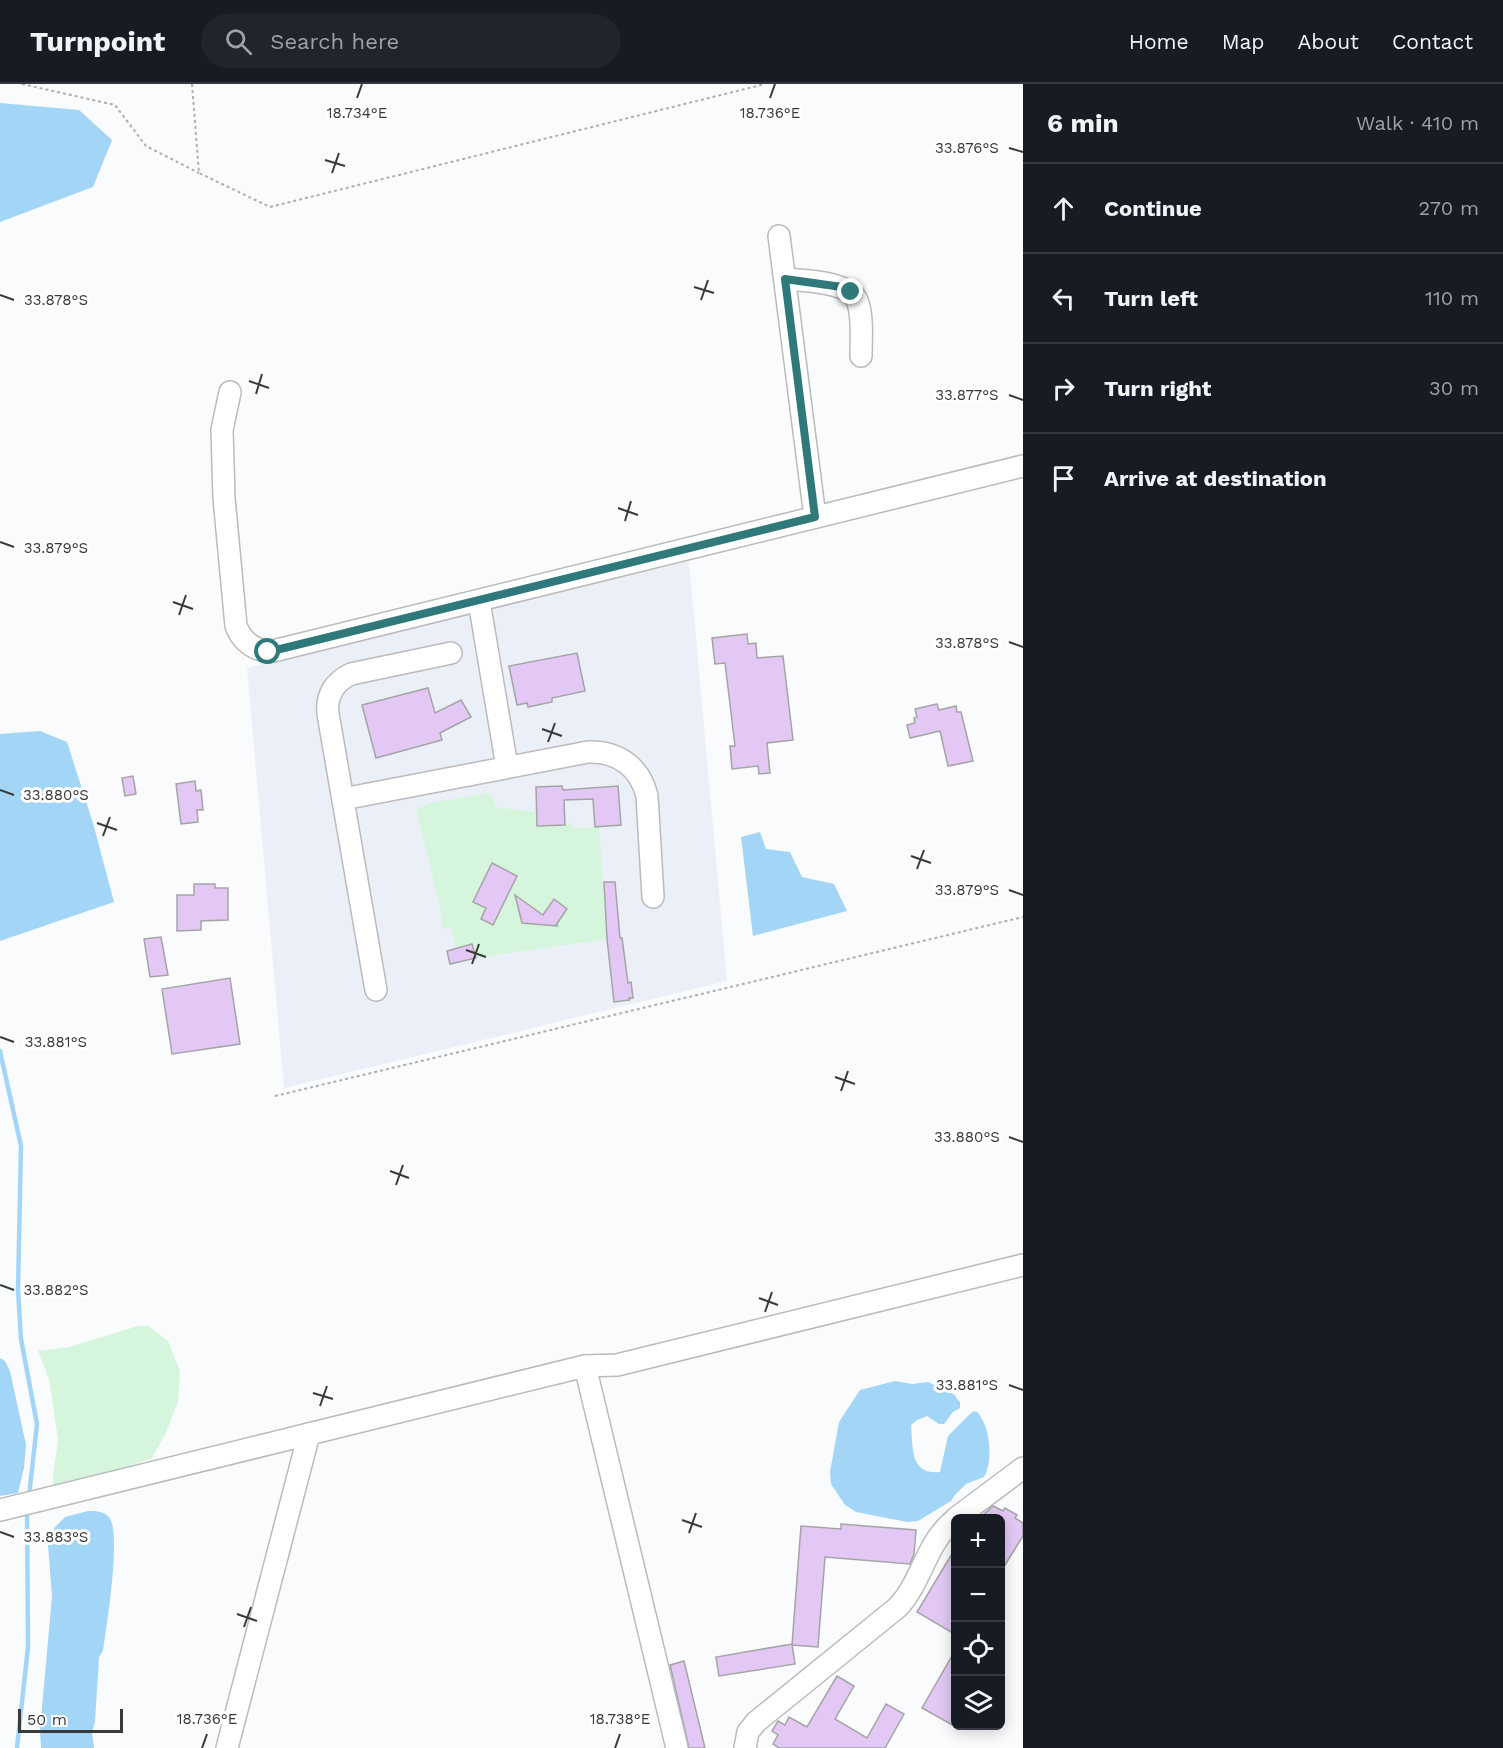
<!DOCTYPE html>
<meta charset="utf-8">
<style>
body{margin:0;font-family:"Work Sans",sans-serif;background:#20242c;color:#f1f3f6}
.controls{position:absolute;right:18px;bottom:18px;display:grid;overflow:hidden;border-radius:9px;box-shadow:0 3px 15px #0003}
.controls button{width:54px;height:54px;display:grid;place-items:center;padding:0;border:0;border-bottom:2px solid #363941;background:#171b24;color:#f1f3f6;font:30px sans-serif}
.scale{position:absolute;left:18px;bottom:15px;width:105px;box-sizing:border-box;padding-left:6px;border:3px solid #393a3a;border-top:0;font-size:16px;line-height:21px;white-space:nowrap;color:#393a3a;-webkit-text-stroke:4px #fff;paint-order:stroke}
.stop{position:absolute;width:18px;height:18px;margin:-14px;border:4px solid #2f797a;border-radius:50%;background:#fff}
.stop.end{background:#2f797a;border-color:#fff;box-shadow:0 2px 6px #0008}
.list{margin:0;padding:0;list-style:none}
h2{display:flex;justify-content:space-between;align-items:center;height:78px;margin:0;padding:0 24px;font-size:26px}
h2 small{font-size:20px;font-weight:400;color:#9ea1a6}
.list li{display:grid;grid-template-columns:39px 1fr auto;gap:18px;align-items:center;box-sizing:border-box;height:90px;padding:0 24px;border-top:2px solid #363941}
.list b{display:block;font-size:22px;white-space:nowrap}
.list em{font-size:20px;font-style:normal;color:#9ea1a6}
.icon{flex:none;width:33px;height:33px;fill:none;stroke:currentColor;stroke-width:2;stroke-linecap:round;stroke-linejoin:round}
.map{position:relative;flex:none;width:1023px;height:1664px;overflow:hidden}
header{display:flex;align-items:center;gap:36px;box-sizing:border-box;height:84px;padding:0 30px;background:#171b24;border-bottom:2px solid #363941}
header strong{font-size:28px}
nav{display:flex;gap:33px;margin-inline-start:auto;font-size:21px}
.search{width:420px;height:54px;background:#20242c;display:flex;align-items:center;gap:15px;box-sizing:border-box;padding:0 21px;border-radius:33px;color:#9ea1a6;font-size:22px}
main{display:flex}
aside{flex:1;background:#171b24}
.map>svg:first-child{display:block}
.built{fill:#ebeff7;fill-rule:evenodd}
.green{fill:#d5f6dc}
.water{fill:#a3d6f6}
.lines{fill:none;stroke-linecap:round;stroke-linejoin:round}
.stream{stroke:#a3d6f6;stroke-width:4.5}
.building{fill:#e3c8f5;stroke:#a5a4a5;stroke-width:1.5}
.minor-casing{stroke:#bbbbbc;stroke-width:24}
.path{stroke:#adaeae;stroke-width:2;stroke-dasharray:3 3;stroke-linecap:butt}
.minor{stroke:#fff;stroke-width:21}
.route{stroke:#2f797a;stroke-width:8}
.ticks{fill:none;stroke:#393a3a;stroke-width:2}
.ticks-label{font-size:15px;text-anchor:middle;fill:#393a3a;stroke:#fff;stroke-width:6;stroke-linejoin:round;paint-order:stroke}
</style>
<header>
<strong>Turnpoint</strong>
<div class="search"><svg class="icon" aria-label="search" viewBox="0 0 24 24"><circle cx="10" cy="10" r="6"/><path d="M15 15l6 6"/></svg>Search here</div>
<nav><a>Home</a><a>Map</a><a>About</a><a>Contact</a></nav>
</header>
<main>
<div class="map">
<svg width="1023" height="1664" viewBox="0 0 1023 1664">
<rect width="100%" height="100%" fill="#fafbfc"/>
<path class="built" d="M689,477L727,897L284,1004L247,584ZM496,723L536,728L537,742L571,740L572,744L595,743L476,873L472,860L450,843L442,844L441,826Z"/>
<g class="green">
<path d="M489,709L497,723L536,728L537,742L571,739L572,744L599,743L607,855L476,874L472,860L456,864L450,843L442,845L441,826L416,725L430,719Z"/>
<path d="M138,1242H149L168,1257L180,1287L178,1318L165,1351L152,1374L87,1397L53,1404V1392L58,1356L49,1295L38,1267L69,1263Z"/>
</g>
<g class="water">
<path d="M0,19L79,26L112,56L93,103L0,138Z"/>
<path d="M40,647L67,658L93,739L114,818L0,857V650Z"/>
<path d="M760,748L766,765L790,768L802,793L834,800L847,827L753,852L741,753Z"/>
<path d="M0,1274L5,1277L10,1287L26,1361L24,1384L18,1409L0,1412Z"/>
<path d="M895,1297L912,1300L928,1298L955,1311L957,1315L960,1318V1324L953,1328L944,1340H939L927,1332L917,1336L911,1341C913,1365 910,1391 940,1388L948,1352L972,1328L976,1327C990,1339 994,1377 984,1393L966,1400L954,1412L951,1417L918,1437L907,1438L856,1428L845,1421L831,1400L830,1388L839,1338L860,1306Z"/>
<path d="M88,1427C95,1427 104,1427 109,1433C122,1448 106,1546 103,1567L99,1573L95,1638L92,1648L94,1664H41L40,1646L52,1512L48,1461L55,1443L65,1433Z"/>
</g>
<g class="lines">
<g class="stream">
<path d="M0,967L21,1062L18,1206L21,1255L37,1340L29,1412"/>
<path d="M17,1664L28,1563L27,1426"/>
</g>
</g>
<g class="building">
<path d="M747,550L748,560L756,559L757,574L783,572L793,656L767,659L770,689L759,690L758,682L732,685L730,662H735L725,579L715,580L712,554Z"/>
<path d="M577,569L585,607L552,614V618L528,623L527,619L517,621L509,582Z"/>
<path d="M428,604L435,629L461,616L471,633L440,649L442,656L376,674L362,621Z"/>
<path d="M937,620L939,626L956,622L957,628H961L973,677L948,682L940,647L910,654L907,641L915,639L914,634L917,633L915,625Z"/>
<path d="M133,692L136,710L125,712L122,694Z"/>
<path d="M195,697L196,707L201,706L203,726H197L198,738L181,740L176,700Z"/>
<path d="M562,702L563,706L618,702L621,741L595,743L593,715L564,716L565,741L537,742L536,703Z"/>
<path d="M492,779L517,792L493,841L481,835L486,824L473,818Z"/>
<path d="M604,798H615L620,854H622L628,899L631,898L633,914H629L630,916L614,918L607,855Z"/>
<path d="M194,800H215V804H228V836L201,837V846L177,847V811H194Z"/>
<path d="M515,811L543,831L554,815L567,825L556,841L558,842L522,839Z"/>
<path d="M161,853L168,891L150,893L144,855Z"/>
<path d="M472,860L476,874L450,880L447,867Z"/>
<path d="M230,894L240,960L172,970L162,905Z"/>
<path d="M993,1422L1003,1427L1005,1424L1017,1431L1015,1434L1023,1439V1452L1000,1489V1434H980Z"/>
<path d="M841,1440L916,1446L914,1470L910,1480L825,1473L818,1563L792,1561L801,1442L841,1445Z"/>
<path d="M956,1463V1551L917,1528Z"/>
<path d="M792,1560L795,1580L719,1592L716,1573Z"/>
<path d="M956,1565V1643L922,1624Z"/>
<path d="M684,1577L705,1664H689L670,1581Z"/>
<path d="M837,1592L854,1602L835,1635L867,1654L886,1620L904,1630L885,1664H779L773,1660L778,1651L772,1647L778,1637L785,1641L789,1633L807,1643Z"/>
</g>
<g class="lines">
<g class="minor-casing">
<g id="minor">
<path d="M779,152L815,433"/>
<path d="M785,195C805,197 852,197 858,219C863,235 861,255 861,272"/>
<path d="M230,308L222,346L224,414L236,542C242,557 252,565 269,568L1023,382"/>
<path d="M479,517L507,683"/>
<path d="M343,715L588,668C618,667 640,683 647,712L653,813"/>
<path d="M376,906L328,630C326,612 334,598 351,590L451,569"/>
<path d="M585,1282L677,1664"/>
<path d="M0,1426L309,1350"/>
<path d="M956,1434L1023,1384"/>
<path d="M227,1664L309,1350L585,1282L617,1281L1023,1181"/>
<path d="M745,1664L748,1648L756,1638L898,1523C923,1496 926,1457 956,1435"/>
</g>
</g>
<g class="path">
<path d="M22,0L115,21L146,62L199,89"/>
<path d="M192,0L199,89L270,123L765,0"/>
<path d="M275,1012L1023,833"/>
</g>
<use href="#minor" class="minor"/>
</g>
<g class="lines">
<path class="route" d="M268,568L815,433L785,195L842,203L851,208"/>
</g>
<path class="ticks" d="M357,14L362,0M770,14L775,0M1009,64L1023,68M325,76L345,82M332,89L339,69M694,203L714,209M0,211L14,216M701,216L708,196M249,297L269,304M256,310L262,290M1009,311L1023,316M618,424L638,431M625,437L631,417M0,458L14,463M173,518L193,525M179,531L186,511M1009,558L1023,563M542,645L562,652M548,658L555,639M0,706L14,711M97,739L117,746M103,752L110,733M911,772L931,779M917,785L924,766M1009,806L1023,811M466,866L486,873M472,880L479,860M0,953L14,958M835,993L855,1000M841,1007L848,987M1009,1053L1023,1058M390,1087L409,1094M396,1101L403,1081M0,1201L14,1206M759,1214L778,1221M765,1228L772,1208M1009,1301L1023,1306M313,1309L333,1315M320,1322L327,1302M682,1436L702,1443M0,1448L14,1453M689,1449L696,1429M237,1530L257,1537M244,1543L251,1523M202,1664L207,1650M615,1664L620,1650"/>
<g class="ticks-label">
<text x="770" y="34">18.736°E</text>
<text x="357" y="34">18.734°E</text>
<text x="967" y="69">33.876°S</text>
<text x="56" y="221">33.878°S</text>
<text x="967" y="316">33.877°S</text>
<text x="56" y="469">33.879°S</text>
<text x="967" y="564">33.878°S</text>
<text x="56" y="716">33.880°S</text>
<text x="967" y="811">33.879°S</text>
<text x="56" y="963">33.881°S</text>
<text x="967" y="1058">33.880°S</text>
<text x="56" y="1211">33.882°S</text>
<text x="967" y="1306">33.881°S</text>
<text x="56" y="1458">33.883°S</text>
<text x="207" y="1640">18.736°E</text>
<text x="620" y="1640">18.738°E</text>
</g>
</svg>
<div class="controls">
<button>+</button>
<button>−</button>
<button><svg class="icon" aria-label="locate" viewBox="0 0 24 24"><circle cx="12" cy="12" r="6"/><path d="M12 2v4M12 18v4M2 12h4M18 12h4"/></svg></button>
<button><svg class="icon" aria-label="layers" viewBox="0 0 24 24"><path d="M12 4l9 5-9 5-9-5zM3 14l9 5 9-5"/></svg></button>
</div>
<div class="scale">50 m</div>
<div class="stop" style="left:268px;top:568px"></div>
<div class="stop end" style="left:851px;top:208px"></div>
</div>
<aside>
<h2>6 min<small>Walk · 410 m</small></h2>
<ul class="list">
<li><svg class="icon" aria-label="ahead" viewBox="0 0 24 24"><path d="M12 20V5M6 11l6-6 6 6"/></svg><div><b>Continue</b></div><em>270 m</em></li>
<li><svg class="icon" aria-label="left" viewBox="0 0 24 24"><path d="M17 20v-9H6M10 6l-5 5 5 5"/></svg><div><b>Turn left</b></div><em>110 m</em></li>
<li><svg class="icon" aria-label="right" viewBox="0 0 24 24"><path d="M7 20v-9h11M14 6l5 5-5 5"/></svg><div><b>Turn right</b></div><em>30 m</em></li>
<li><svg class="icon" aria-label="arrive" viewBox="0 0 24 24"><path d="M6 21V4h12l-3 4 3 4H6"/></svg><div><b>Arrive at destination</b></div></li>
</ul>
</aside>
</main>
